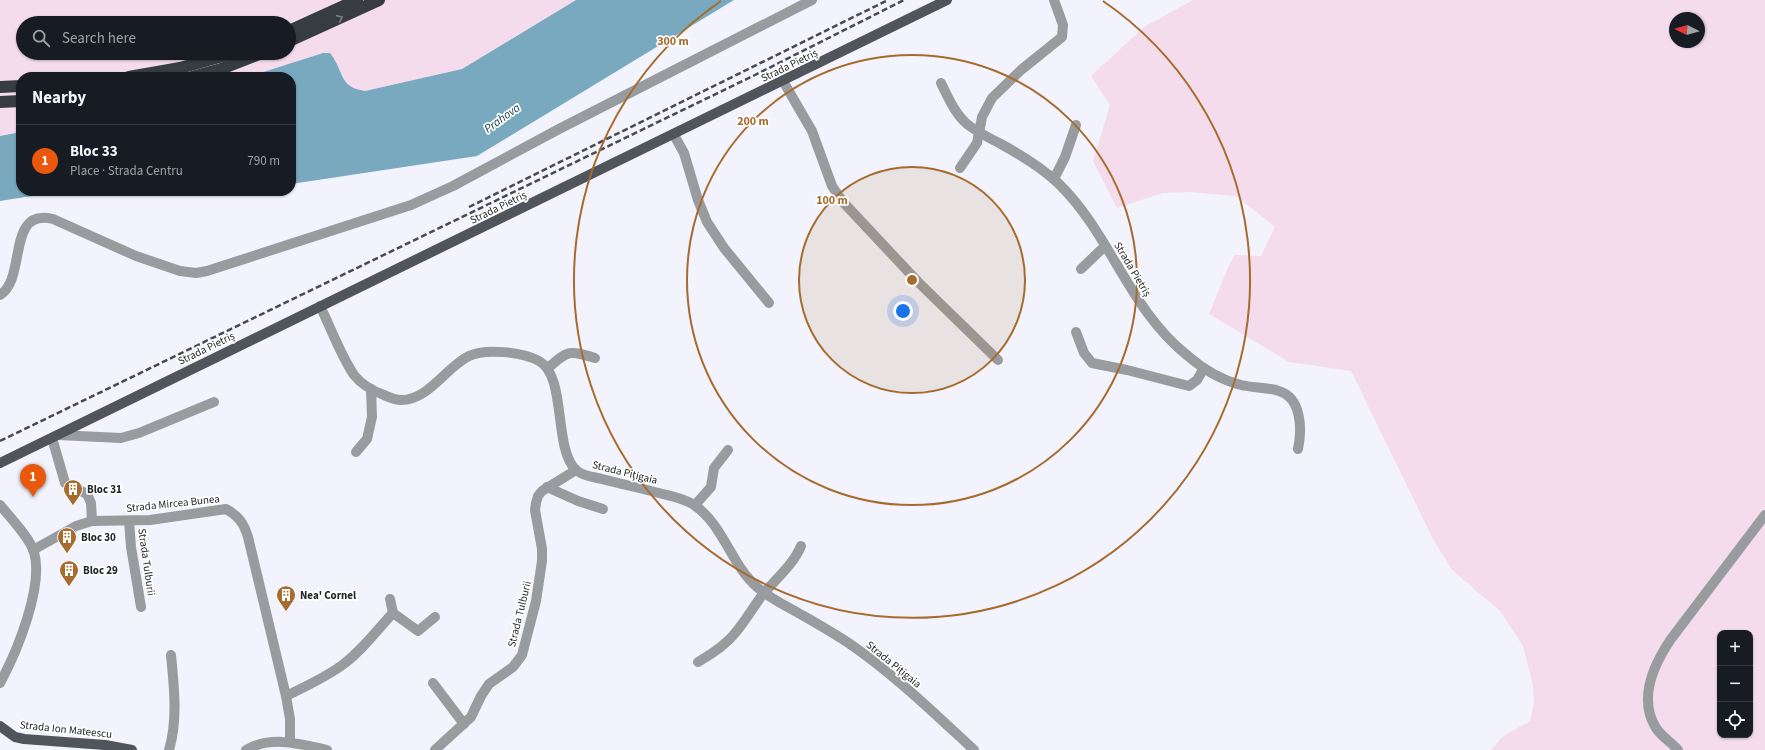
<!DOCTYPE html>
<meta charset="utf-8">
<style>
body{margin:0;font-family:"Source Sans 3",sans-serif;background:#242831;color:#f1f3f6}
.controls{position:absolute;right:12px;bottom:12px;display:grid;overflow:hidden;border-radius:8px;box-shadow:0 1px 3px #0004}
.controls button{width:36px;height:36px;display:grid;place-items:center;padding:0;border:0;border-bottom:1px solid #363941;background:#171b24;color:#f1f3f6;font:20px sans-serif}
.compass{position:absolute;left:1669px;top:12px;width:36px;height:36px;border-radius:50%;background:#171b24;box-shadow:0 1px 3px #0004;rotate:275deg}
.you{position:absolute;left:903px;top:311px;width:14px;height:14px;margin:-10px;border:3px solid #fff;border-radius:50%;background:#1a73e8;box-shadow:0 0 0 6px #1a73e833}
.badge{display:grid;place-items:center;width:26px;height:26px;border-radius:50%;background:#ea580c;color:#fff;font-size:13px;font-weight:700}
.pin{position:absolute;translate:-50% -33px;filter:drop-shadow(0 1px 2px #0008)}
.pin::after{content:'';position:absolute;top:21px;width:14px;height:12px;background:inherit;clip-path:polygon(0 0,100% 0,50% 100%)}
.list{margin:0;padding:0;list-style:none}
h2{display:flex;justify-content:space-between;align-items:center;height:52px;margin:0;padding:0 16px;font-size:17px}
h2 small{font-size:13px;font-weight:400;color:#9ea1a6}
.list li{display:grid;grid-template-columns:26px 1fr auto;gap:12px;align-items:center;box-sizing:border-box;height:72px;padding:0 16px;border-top:1px solid #363941}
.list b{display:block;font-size:15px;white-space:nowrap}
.list p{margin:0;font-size:13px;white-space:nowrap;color:#9ea1a6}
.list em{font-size:13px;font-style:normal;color:#9ea1a6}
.icon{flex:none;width:22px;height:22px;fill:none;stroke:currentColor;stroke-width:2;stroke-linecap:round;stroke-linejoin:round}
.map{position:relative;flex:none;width:1765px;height:750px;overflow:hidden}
.search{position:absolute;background:#171b24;box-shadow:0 1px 3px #0004;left:16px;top:16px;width:280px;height:44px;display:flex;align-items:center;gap:10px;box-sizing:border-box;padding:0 14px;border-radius:22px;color:#9ea1a6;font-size:15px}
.panel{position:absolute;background:#171b24;box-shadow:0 1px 3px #0004;left:16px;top:72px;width:280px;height:124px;border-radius:16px}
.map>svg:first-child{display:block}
.green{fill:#f5dcec;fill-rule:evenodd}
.water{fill:#79a9be}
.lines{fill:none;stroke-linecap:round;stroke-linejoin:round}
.minor{stroke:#999c9f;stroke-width:10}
.major{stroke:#50545b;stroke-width:10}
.highway{stroke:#373c43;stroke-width:12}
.rail{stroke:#494a4e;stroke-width:2.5;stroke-dasharray:6 3;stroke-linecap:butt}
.oneway{stroke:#7d8085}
.ring{fill:none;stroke:#a76b2d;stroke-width:2}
.labels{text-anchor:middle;stroke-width:3.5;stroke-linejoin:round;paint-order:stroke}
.street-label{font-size:11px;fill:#252629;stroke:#fff}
.poi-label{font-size:11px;font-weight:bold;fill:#252629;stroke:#fff;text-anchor:start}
.water-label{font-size:12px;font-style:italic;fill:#164050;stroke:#fff}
.centre{fill:#a76b2d;stroke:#fff;stroke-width:2}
.ring-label{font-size:12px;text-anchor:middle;font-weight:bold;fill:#a76b2d;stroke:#fff;stroke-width:3.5;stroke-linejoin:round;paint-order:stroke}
</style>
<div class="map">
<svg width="1765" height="750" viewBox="0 0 1765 750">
<rect width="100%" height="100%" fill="#f2f3fd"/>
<g class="green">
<path d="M0,0H576L462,69L365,91L353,89L345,83L335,60L323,53L248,77H21V132L0,136ZM23,23H289V53H23Z"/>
<path d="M1193,0H1765V750H1491L1502,737L1530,721L1534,703L1533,685L1523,646L1500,611L1452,570L1433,539L1351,371L1289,362L1209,314L1229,265L1235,255L1261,256L1275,227L1236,196L1190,192L1163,193L1117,208L1093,161L1110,105L1091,76L1144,27ZM1675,18H1699V42H1675ZM1720,633H1750V735H1720Z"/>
</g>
<g class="water">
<path d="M576,0H734L477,156L291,184V77H248L323,53H330C345,72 338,87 365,91L462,69Z"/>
<path d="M21,132V191H168L38,195L0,201V136Z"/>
</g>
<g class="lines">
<g class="minor">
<path d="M783,81L812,131L832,186L843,202L918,282L998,360"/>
<path d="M941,83C948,97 955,114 967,124C977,132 989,138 1001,144C1021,155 1041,167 1058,183C1111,234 1129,310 1188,356C1203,369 1221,380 1241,385C1253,388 1267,387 1279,391C1302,398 1302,430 1298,449"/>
<path d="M674,135L684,153L698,200L707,222L724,248L769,303"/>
<path d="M960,168L977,143L982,117L992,98L1021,70L1062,37L1063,25L1054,0"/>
<path d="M1054,179L1065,157L1076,125"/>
<path d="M1081,269L1105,246"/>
<path d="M0,295C27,279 6,207 53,219L136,256L180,271L196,273L207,271L411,205L453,186L559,129L812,0"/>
<path d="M320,306C331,328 340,354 354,375C362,385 373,391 384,395C389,397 395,400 401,400C429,400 446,367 469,356C485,348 523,352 539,361C567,376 553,449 576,470C582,476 594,477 602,479C621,484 640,488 659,493C671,496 684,498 694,505C723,524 731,565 757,587C768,597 782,604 795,611C814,622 832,632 850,644C895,675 934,713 974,750"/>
<path d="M1076,332L1084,353L1092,363L1127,370L1189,386L1197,380L1204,368"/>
<path d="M548,368C568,350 569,350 595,358"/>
<path d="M58,435L121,438L139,433L214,402"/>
<path d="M52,438L65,483L87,494L91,503L92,521"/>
<path d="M356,452L367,439L372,417L371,389"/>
<path d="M547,487L578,501L603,509"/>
<path d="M0,505C9,516 30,538 34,552C44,586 17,652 0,683"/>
<path d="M695,505L711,487L714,468L728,450"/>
<path d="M129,521L131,547L141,607"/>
<path d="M33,550L76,526L92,521L150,520L226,509C239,516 244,524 248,537L286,696L290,719V742"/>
<path d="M390,599L393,613L418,631L435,617"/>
<path d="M698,662C712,654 726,645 736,632C746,620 754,606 763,594C776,579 793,565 801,546"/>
<path d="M433,683L464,724"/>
<path d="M286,696C305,687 324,678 341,666C361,652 376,631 393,613"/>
<path d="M169,750C178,720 174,686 171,655"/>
<path d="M246,750C271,735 301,744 327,750"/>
<path d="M435,750L471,717L481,696L489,684L513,667L522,655L536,601L542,561V549L535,510L536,503L538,496L542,491L576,470"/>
<path d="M1678,750C1672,743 1661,736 1656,728C1638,699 1654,664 1671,639L1765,515"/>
</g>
<g class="major">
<path d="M0,463L947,0"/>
<path d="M0,726L15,737L24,739L105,745L132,750"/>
</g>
<g class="highway">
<path d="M289,31L357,0"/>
<path d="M289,41L379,0"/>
<path d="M129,77L180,68L233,53"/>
<path d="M192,77L221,69L262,53"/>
<path d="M0,87L21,86"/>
<path d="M0,102L21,101"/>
</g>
<g class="rail">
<path d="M469,207L888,0"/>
<path d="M0,441L755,75L904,0"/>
</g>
</g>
<defs><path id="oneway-chevron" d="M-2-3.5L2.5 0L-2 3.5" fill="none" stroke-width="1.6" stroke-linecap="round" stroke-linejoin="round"/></defs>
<use class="oneway" href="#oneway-chevron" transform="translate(340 18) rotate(-25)"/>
<circle cx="912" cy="280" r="113" fill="#a76b2d" fill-opacity=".12"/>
<g class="ring">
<circle cx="912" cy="280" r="113"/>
<circle cx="912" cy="280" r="225"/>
<path d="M1103 1A338 338 0 1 1 721 1"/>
</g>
<defs>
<g id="building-pin" transform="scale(1)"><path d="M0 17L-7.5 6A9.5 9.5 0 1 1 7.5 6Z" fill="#a76b2d" stroke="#fff"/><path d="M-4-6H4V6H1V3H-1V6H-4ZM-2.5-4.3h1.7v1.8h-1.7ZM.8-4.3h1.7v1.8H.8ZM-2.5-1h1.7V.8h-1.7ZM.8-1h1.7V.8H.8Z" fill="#fff"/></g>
</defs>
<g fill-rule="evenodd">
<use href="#building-pin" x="73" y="489"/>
<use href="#building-pin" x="67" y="537"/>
<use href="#building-pin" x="69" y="570"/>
<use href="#building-pin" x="286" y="595"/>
</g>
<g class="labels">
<g class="street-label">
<text transform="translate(789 65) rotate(-26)" y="4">Strada Pietriș</text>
<text transform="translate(498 207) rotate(-26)" y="4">Strada Pietriș</text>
<text transform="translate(1133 269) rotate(59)" y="4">Strada Pietriș</text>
<text transform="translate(206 348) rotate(-26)" y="4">Strada Pietriș</text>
<text transform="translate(625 472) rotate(14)" y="4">Strada Pițigaia</text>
<text transform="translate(173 503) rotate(-6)" y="4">Strada Mircea Bunea</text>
<text transform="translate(147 562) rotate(82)" y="4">Strada Tulburii</text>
<text transform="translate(519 614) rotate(-76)" y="4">Strada Tulburii</text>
<text transform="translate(894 664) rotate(39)" y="4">Strada Pițigaia</text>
<text transform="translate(66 729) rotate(6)" y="4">Strada Ion Mateescu</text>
</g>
<g class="poi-label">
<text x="87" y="493">Bloc 31</text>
<text x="81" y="541">Bloc 30</text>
<text x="83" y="574">Bloc 29</text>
<text x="300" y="599">Nea' Cornel</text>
</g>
<g class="water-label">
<text transform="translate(502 118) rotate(-36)" y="4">Prahova</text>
</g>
</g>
<circle cx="912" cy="280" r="6" class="centre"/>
<g class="ring-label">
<text x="673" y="45">300 m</text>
<text x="753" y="125">200 m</text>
<text x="832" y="204">100 m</text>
</g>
</svg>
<div class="controls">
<button>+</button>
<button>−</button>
<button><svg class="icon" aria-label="locate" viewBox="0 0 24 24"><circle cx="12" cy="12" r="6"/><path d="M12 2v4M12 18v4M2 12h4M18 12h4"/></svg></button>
</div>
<svg class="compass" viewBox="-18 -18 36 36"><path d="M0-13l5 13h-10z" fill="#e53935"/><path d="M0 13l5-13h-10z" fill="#9ea1a6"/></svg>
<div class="you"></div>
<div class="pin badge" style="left:33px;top:497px">1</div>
<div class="search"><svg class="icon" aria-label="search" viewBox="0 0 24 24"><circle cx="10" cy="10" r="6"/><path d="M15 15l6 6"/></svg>Search here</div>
<section class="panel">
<h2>Nearby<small></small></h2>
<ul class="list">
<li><span class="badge">1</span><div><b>Bloc 33</b><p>Place · Strada Centru</p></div><em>790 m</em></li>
</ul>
</section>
</div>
